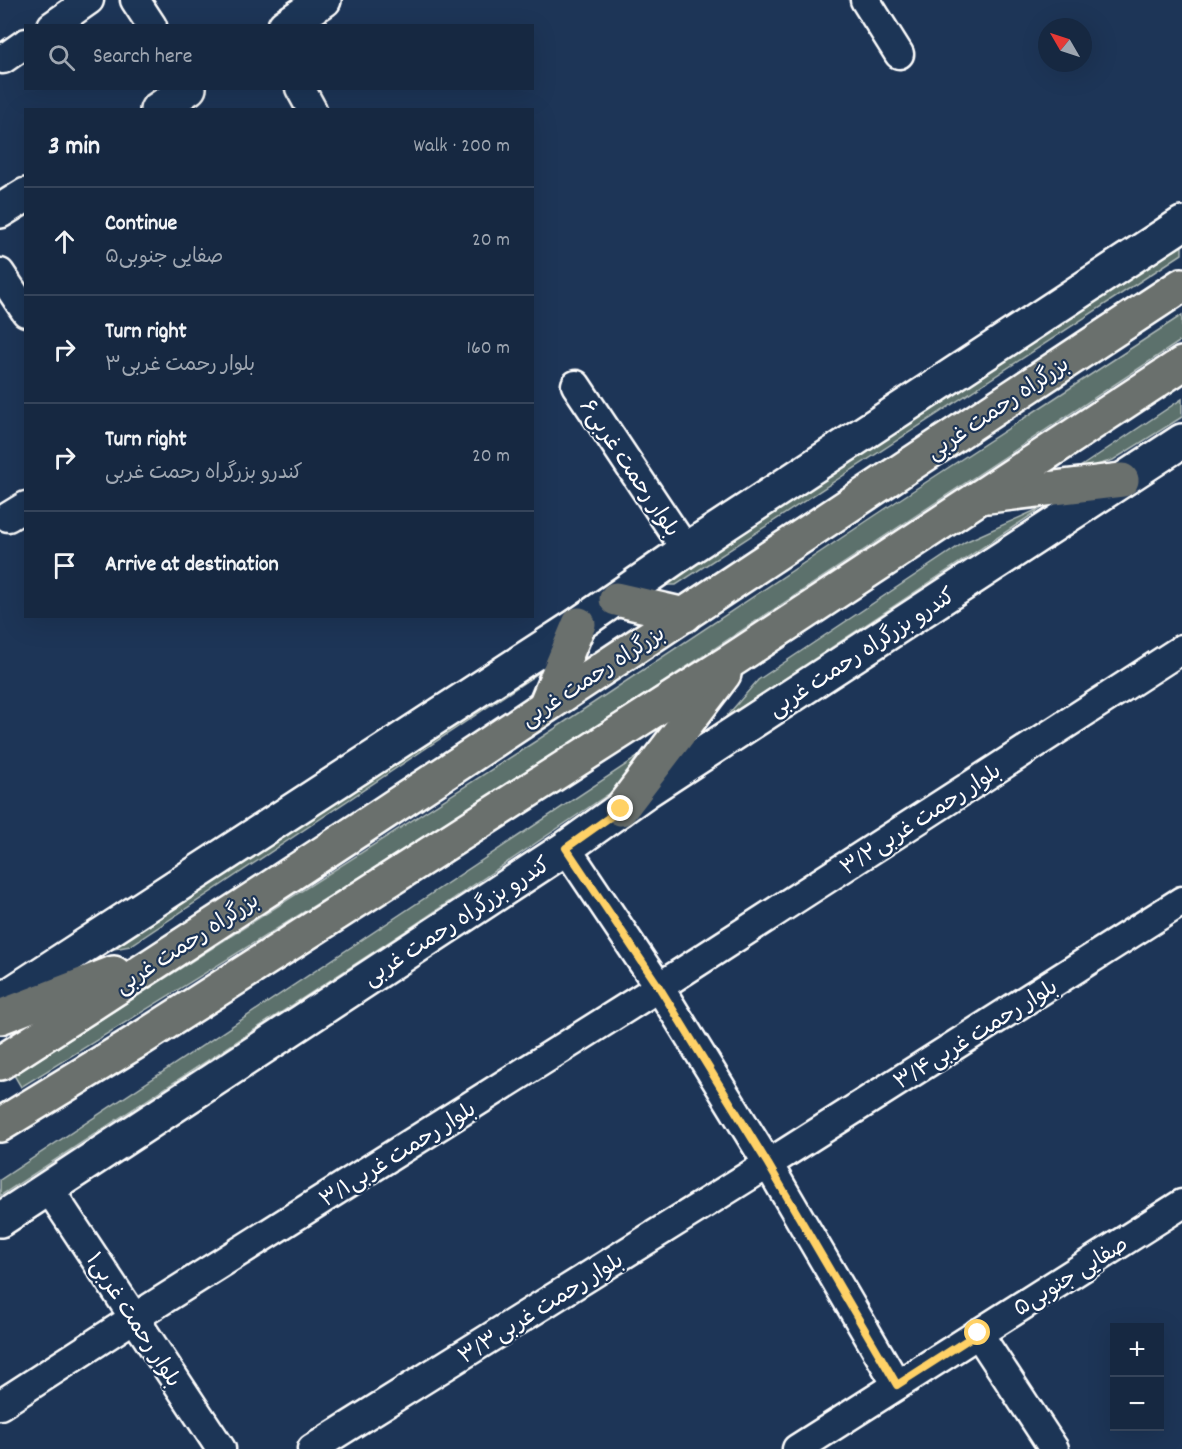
<!DOCTYPE html>
<meta charset="utf-8">
<style>
body{margin:0;font-family:Dekko,"Playpen Sans Arabic",sans-serif;background:#23344c;color:#f1f3f6}
.controls{position:absolute;right:18px;bottom:18px;display:grid;overflow:hidden;border-radius:0px;box-shadow:0 6px 24px #0002}
.controls button{width:54px;height:54px;display:grid;place-items:center;padding:0;border:0;border-bottom:2px solid #35445a;background:#162841;color:#f1f3f6;font:30px sans-serif}
.compass{position:absolute;left:1038px;top:18px;width:54px;height:54px;border-radius:50%;background:#162841;box-shadow:0 6px 24px #0002;rotate:309deg}
.stop{position:absolute;width:18px;height:18px;margin:-14px;border:4px solid #ffd166;border-radius:50%;background:#fff}
.stop.end{background:#ffd166;border-color:#fff;box-shadow:0 2px 6px #0008}
.list{margin:0;padding:0;list-style:none}
h2{display:flex;justify-content:space-between;align-items:center;height:78px;margin:0;padding:0 24px;font-size:26px}
h2 small{font-size:20px;font-weight:400;color:#9ea6b1}
.list li{display:grid;grid-template-columns:39px 1fr auto;gap:18px;align-items:center;box-sizing:border-box;height:108px;padding:0 24px;border-top:2px solid #35445a}
.list b{display:block;font-size:22px;white-space:nowrap}
.list p{margin:0;font-size:20px;white-space:nowrap;color:#9ea6b1}
.list em{font-size:20px;font-style:normal;color:#9ea6b1}
.icon{flex:none;width:33px;height:33px;fill:none;stroke:currentColor;stroke-width:2;stroke-linecap:round;stroke-linejoin:round}
.map{position:relative;flex:none;width:1182px;height:1449px;overflow:hidden}
.search{position:absolute;background:#162841;box-shadow:0 6px 24px #0002;left:24px;top:24px;width:510px;height:66px;display:flex;align-items:center;gap:15px;box-sizing:border-box;padding:0 21px;border-radius:0px;color:#9ea6b1;font-size:22px}
.panel{position:absolute;background:#162841;box-shadow:0 6px 24px #0002;left:24px;top:108px;width:510px;height:510px;border-radius:0px}
.map>svg:first-child{display:block}
.green{fill:#5b716c;stroke:#adb8b6;stroke-width:1.5}
.lines{fill:none;stroke-linecap:round;stroke-linejoin:round}
.minor-casing{stroke:#fff;stroke-width:33}
.tertiary-casing{stroke:#fff;stroke-width:38}
.secondary-casing{stroke:#fff;stroke-width:38}
.trunk-casing{stroke:#fff;stroke-width:38}
.minor{stroke:#1d3557;stroke-width:28}
.tertiary{stroke:#1d3557;stroke-width:33}
.secondary{stroke:#1d3557;stroke-width:33}
.trunk{stroke:#6b706d;stroke-width:33}
.route{stroke:#ffd166;stroke-width:8}
.labels{text-anchor:middle;stroke-width:4.5;stroke-linejoin:round;paint-order:stroke}
.street-label{font-size:22px;fill:#fff;stroke:#1d3557}
</style>
<div class="map">
<svg width="1182" height="1449" viewBox="0 0 1182 1449">
<rect width="100%" height="100%" fill="#1d3557"/>
<filter id="ink" filterUnits="userSpaceOnUse"><feTurbulence type="fractalNoise" baseFrequency=".0167" numOctaves="2"/><feDisplacementMap in="SourceGraphic" scale="12" xChannelSelector="R" yChannelSelector="G"/><feConvolveMatrix kernelMatrix="1 2 1 2 8 2 1 2 1" color-interpolation-filters="sRGB"/></filter>
<g filter="url(#ink)">
<g class="green">
<path d="M1182,236V254L676,585H658Z"/>
<path d="M1182,315V340L491,796L21,1087L14,1075L536,741L888,507Z"/>
<path d="M1182,399V417L1113,460L1071,473Z"/>
<path d="M1045,506L725,718L758,680L965,542Z"/>
<path d="M554,652L540,672L130,946L97,952Z"/>
<path d="M657,744L610,793L407,930L0,1196V1180Z"/>
</g>
<g class="lines">
<g class="minor-casing">
<g id="minor">
<path d="M135,0L152,26"/>
<path d="M865,0L899,54"/>
<path d="M52,26L89,0"/>
<path d="M3,59L26,43"/>
<path d="M300,88L312,110"/>
<path d="M0,273L26,312"/>
<path d="M576,385L686,550"/>
<path d="M8,517L26,506"/>
<path d="M566,848L659,987L768,1164L897,1385"/>
<path d="M49,1189L221,1449"/>
<path d="M978,1333L1054,1449"/>
<path d="M0,1405L134,1318L659,987L1182,649"/>
<path d="M312,1449L768,1164L1182,901"/>
<path d="M797,1449L1182,1204"/>
</g>
</g>
<g class="tertiary-casing">
<g id="tertiary">
<path d="M285,26L324,0"/>
<path d="M157,110L189,88"/>
<path d="M0,211L26,195"/>
</g>
</g>
<g class="secondary-casing">
<g id="secondary">
<path d="M0,1001L579,624L686,550L1182,224"/>
<path d="M0,1220L566,848L646,791L1182,441"/>
</g>
</g>
<g class="trunk-casing">
<g id="trunk">
<path d="M988,496L1122,480"/>
<path d="M616,599L685,615"/>
<path d="M545,706L579,624"/>
<path d="M621,809L724,674"/>
<path d="M0,1017L114,973"/>
<path d="M0,1063C397,808 788,544 1182,285"/>
<path d="M0,1125L139,1040L737,657L1182,364"/>
</g>
</g>
<use href="#minor" class="minor"/>
<use href="#tertiary" class="tertiary"/>
<use href="#secondary" class="secondary"/>
<use href="#trunk" class="trunk"/>
</g>
</g>
<g class="lines" filter="url(#ink)">
<path class="route" d="M621,809L566,848L659,987L768,1164L897,1385L978,1333"/>
</g>
<g class="labels">
<g class="street-label">
<text transform="translate(997 407) rotate(-34)" y="8">بزرگراه رحمت غربی</text>
<text transform="translate(631 467) rotate(56)" y="8">بلوار رحمت غربی۶</text>
<text transform="translate(861 651) rotate(-33)" y="8">کندرو بزرگراه رحمت غربی</text>
<text transform="translate(592 675) rotate(-33)" y="8">بزرگراه رحمت غربی</text>
<text transform="translate(920 818) rotate(-33)" y="8">بلوار رحمت غربی۳/۲</text>
<text transform="translate(456 920) rotate(-33)" y="8">کندرو بزرگراه رحمت غربی</text>
<text transform="translate(186 942) rotate(-33)" y="8">بزرگراه رحمت غربی</text>
<text transform="translate(975 1033) rotate(-32)" y="8">بلوار رحمت غربی۳/۴</text>
<text transform="translate(397 1153) rotate(-32)" y="8">بلوار رحمت غربی۳/۱</text>
<text transform="translate(1070 1275) rotate(-32)" y="8">صفایی جنوبی۵</text>
<text transform="translate(540 1307) rotate(-32)" y="8">بلوار رحمت غربی۳/۳</text>
<text transform="translate(135 1319) rotate(57)" y="8">بلوار رحمت غربی۱</text>
</g>
</g>
</svg>
<div class="controls">
<button>+</button>
<button>−</button>
</div>
<svg class="compass" viewBox="-18 -18 36 36"><path d="M0-13l5 13h-10z" fill="#e53935"/><path d="M0 13l5-13h-10z" fill="#9ea6b1"/></svg>
<div class="stop" style="left:978px;top:1333px"></div>
<div class="stop end" style="left:621px;top:809px"></div>
<div class="search"><svg class="icon" aria-label="search" viewBox="0 0 24 24"><circle cx="10" cy="10" r="6"/><path d="M15 15l6 6"/></svg>Search here</div>
<section class="panel">
<h2>3 min<small>Walk · 200 m</small></h2>
<ul class="list">
<li><svg class="icon" aria-label="ahead" viewBox="0 0 24 24"><path d="M12 20V5M6 11l6-6 6 6"/></svg><div><b>Continue</b><p>صفایی جنوبی۵</p></div><em>20 m</em></li>
<li><svg class="icon" aria-label="right" viewBox="0 0 24 24"><path d="M7 20v-9h11M14 6l5 5-5 5"/></svg><div><b>Turn right</b><p>بلوار رحمت غربی۳</p></div><em>160 m</em></li>
<li><svg class="icon" aria-label="right" viewBox="0 0 24 24"><path d="M7 20v-9h11M14 6l5 5-5 5"/></svg><div><b>Turn right</b><p>کندرو بزرگراه رحمت غربی</p></div><em>20 m</em></li>
<li><svg class="icon" aria-label="arrive" viewBox="0 0 24 24"><path d="M6 21V4h12l-3 4 3 4H6"/></svg><div><b>Arrive at destination</b></div></li>
</ul>
</section>
</div>
